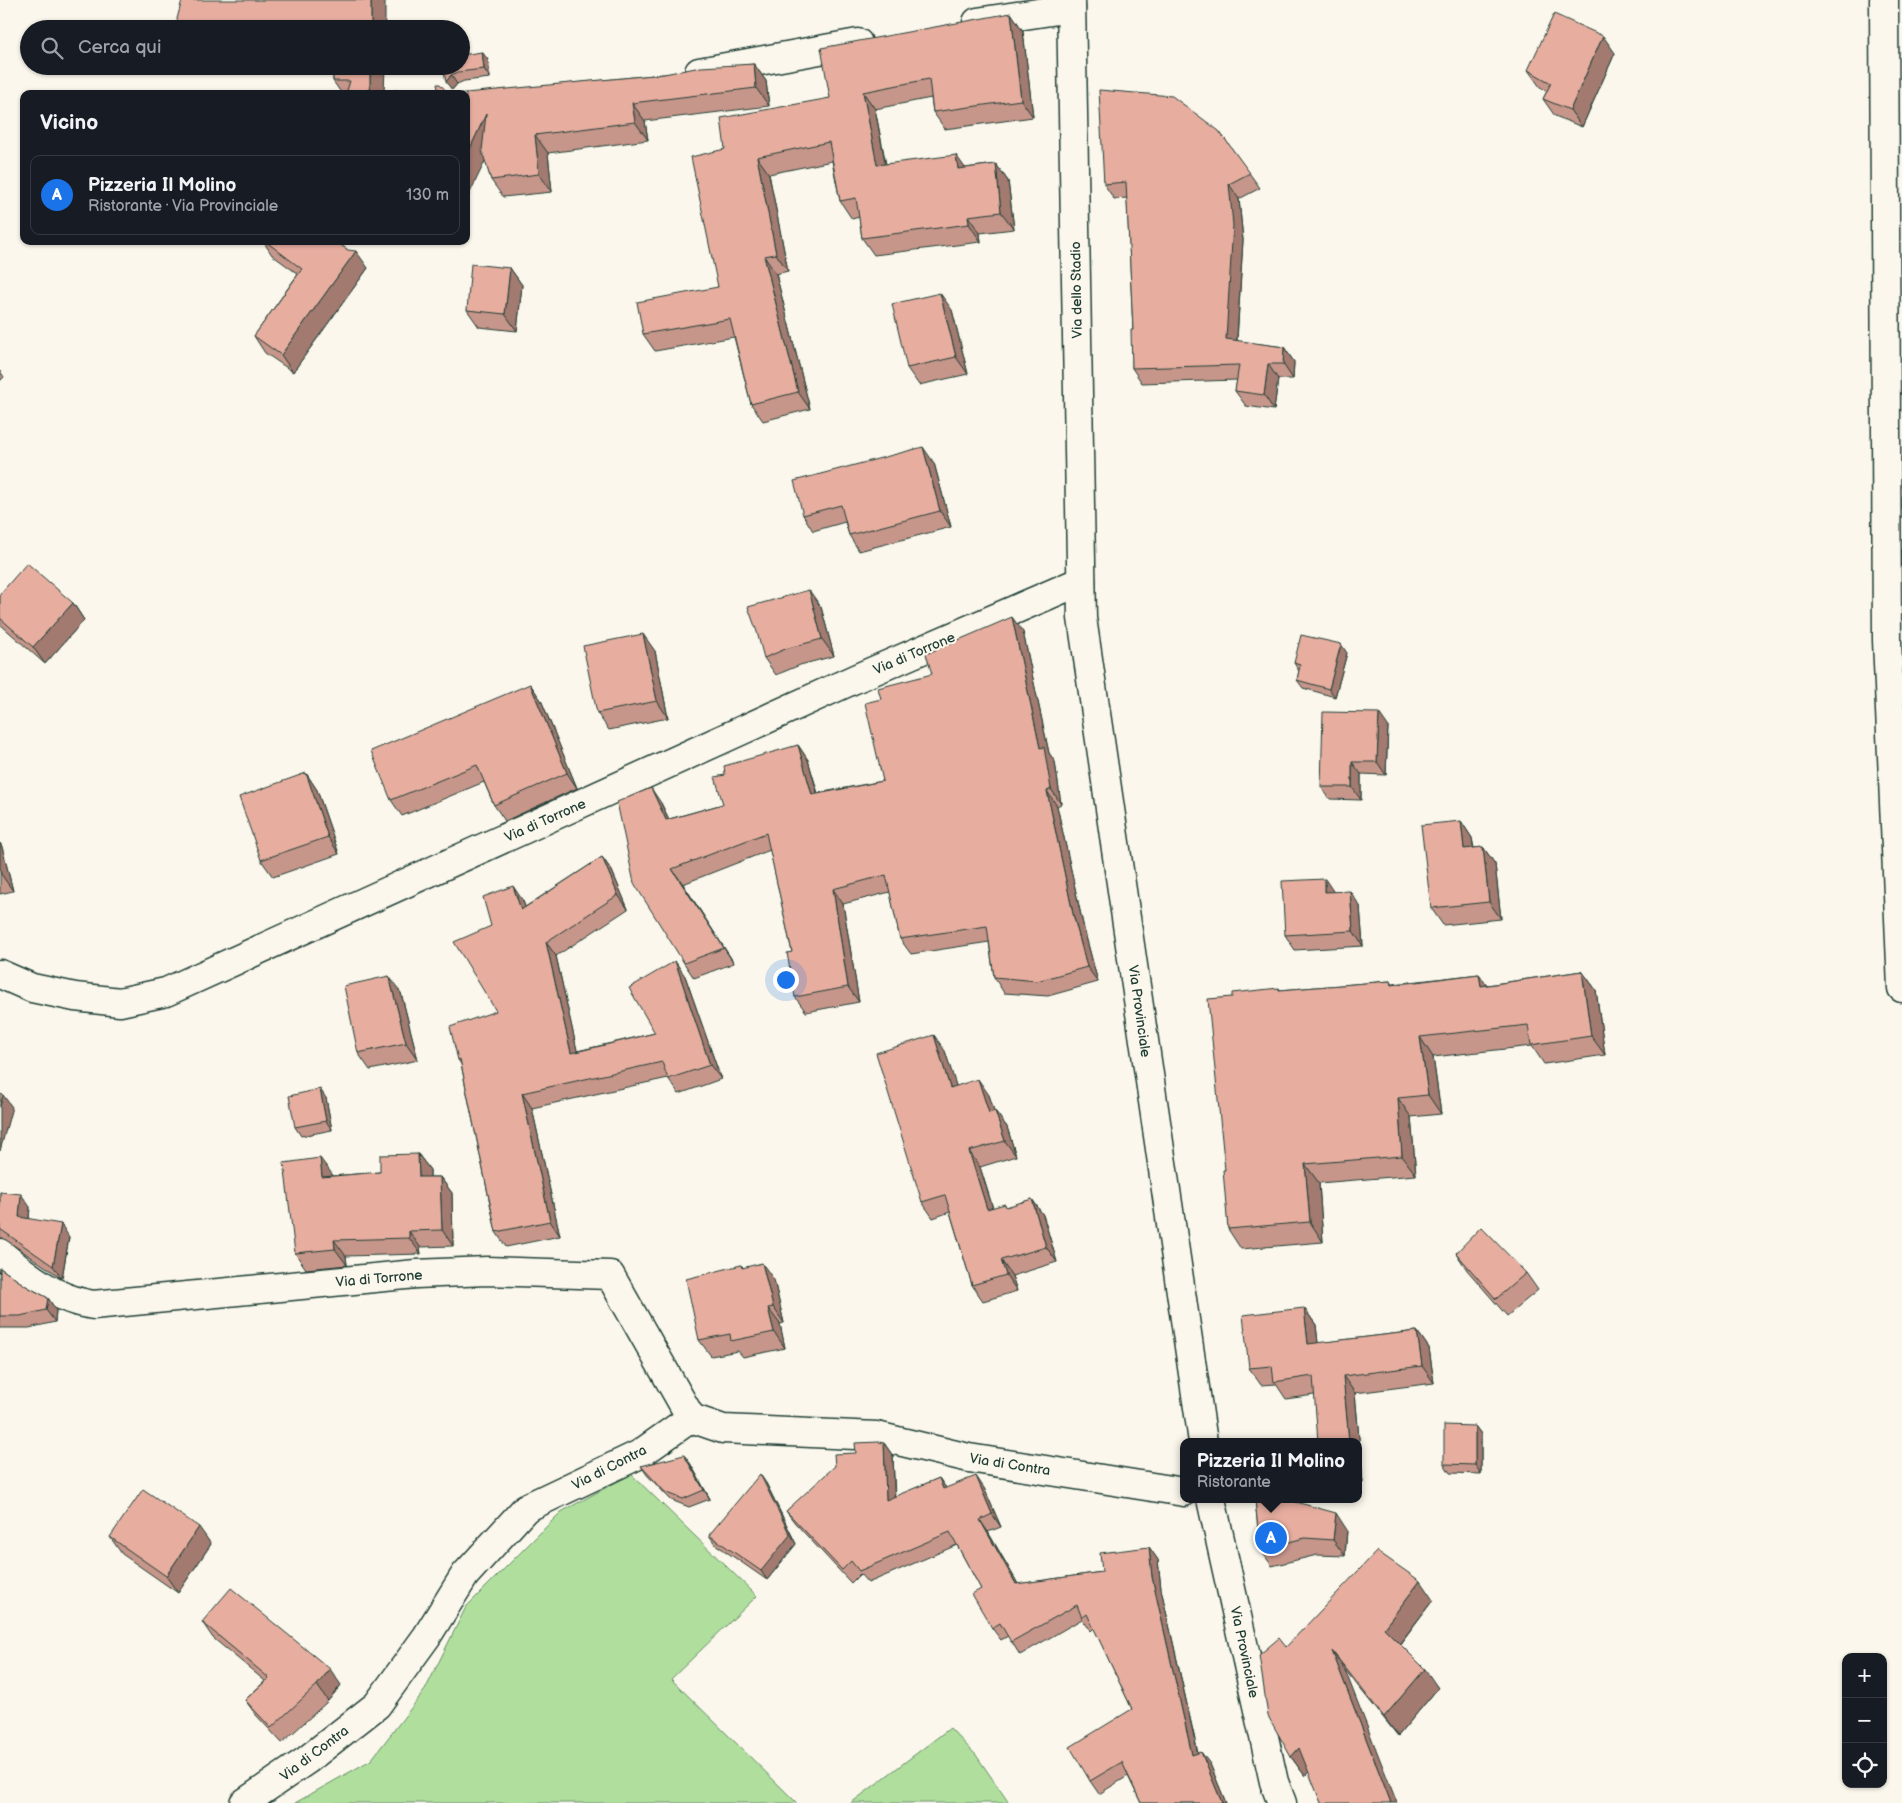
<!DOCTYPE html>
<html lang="it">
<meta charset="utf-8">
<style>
body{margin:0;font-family:"Balsamiq Sans",sans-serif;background:#20242c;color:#f1f3f6}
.controls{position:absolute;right:15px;bottom:15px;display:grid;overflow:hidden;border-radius:10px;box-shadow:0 1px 4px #0004}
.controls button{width:45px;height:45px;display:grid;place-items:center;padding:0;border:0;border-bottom:1px solid #363941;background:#171b24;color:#f1f3f6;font:25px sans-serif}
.you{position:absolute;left:785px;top:979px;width:18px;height:18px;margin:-12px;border:4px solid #fff;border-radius:50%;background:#1a73e8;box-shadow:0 0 0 8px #1a73e833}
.badge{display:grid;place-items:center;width:32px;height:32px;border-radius:50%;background:#1a73e8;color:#fff;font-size:16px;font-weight:700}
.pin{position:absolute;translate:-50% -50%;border:2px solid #fff;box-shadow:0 1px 5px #0006}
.popup{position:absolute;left:1180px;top:1438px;width:182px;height:65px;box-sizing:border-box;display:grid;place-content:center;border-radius:10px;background:#171b24;filter:drop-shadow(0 1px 4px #0005);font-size:16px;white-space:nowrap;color:#9ea1a6}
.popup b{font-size:19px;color:#f1f3f6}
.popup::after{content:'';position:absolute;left:50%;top:100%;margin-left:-10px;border:10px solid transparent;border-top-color:#171b24}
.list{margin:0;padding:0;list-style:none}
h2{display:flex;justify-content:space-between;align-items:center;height:65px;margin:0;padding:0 20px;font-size:21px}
h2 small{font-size:16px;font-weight:400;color:#9ea1a6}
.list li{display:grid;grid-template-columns:32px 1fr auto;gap:15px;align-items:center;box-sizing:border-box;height:80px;margin:0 10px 10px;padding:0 10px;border:1px solid #363941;border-radius:10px}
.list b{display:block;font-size:19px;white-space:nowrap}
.list p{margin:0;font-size:16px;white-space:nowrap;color:#9ea1a6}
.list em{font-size:16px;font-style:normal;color:#9ea1a6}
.icon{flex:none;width:28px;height:28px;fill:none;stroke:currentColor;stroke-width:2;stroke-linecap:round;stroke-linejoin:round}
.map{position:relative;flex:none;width:1902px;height:1803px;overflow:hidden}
.search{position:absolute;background:#171b24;box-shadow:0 1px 4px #0004;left:20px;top:20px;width:450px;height:55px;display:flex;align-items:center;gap:12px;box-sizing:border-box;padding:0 18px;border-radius:28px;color:#9ea1a6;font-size:19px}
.panel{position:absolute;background:#171b24;box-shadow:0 1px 4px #0004;left:20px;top:90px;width:450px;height:155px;border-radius:10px}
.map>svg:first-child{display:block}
.green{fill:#afde9d;stroke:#678e68}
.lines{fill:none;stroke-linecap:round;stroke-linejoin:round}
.minor-casing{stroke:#1f3d34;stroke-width:31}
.tertiary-casing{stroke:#1f3d34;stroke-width:31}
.secondary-casing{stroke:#1f3d34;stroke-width:31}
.minor{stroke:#fbf7ec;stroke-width:28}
.tertiary{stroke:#fbf7ec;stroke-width:28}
.secondary{stroke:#fbf7ec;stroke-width:28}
.wall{fill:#c7968a;stroke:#1f3d34}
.shaded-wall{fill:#a27a70;stroke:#1f3d34}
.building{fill:#e7aea0;stroke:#1f3d34}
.labels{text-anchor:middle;stroke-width:4;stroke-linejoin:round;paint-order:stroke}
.street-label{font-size:14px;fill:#1f3d34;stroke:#fbf7ec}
</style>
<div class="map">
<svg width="1902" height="1803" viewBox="0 0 1902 1803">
<rect width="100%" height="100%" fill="#fbf7ec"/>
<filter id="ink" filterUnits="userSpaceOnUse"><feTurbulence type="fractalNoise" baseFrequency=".02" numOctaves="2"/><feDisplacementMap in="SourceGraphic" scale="10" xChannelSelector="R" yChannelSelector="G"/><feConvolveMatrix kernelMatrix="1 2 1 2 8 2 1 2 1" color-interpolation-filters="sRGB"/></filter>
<g filter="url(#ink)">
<g class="green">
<path d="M631,1474L757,1596L671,1679L797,1803H295L371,1760L425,1690L466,1607L561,1512Z"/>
<path d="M950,1728L976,1755L1009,1803H851Z"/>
</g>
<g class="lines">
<g class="minor-casing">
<g id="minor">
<path d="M977,22L1071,8"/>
<path d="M699,72L858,43"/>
<path d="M0,974L32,988L75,997L120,1002L166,992L857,678L1081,581"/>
<path d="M0,1253C17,1268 48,1292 70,1299C77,1302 85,1303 93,1305L416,1274L487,1271L610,1275L691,1418"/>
<path d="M244,1803L307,1760L377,1705L427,1636L465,1575L526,1508L640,1454L691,1418L723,1429L877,1436L969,1458L1184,1492"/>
</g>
</g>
<g class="tertiary-casing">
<g id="tertiary">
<path d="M1071,0L1082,618L1203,1442"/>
<path d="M1211,1499L1274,1782L1282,1803"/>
</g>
</g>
<g class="secondary-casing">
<path id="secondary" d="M1884,0L1887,640L1902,988"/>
</g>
<use href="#minor" class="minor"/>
<use href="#tertiary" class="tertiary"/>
<use href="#secondary" class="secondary"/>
</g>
<g class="wall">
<path d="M1011,13L1023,31L1033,117L945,129L933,112L931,98L875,109L886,164L965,168L996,164L1008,181L1014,229L980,233L981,242L874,255L862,238L859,217L852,219L840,201L832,161L769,174L788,271L776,274L810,409L763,421L751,404L734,337L655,351L643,334L718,287L725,149L830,98Z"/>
<path d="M482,52L488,60L490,78L464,81L457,84L452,90L443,66Z"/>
<path d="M1615,53L1582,127L1555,116L1543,99L1547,91L1540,87L1528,70Z"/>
<path d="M754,64L766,81L769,106L645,121L648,140L548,153L552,192L503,197L491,180L466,94L664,74Z"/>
<path d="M192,66H225L197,72Z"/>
<path d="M263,66H291L266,71Z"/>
<path d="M333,66L384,92L400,94H342L333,81Z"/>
<path d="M1219,131L1260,188L1239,199L1243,240L1237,341L1284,347L1294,362L1293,379H1278L1274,410L1246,406L1235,391L1237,380L1142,383L1132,368L1133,330L1127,198L1114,199L1104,184Z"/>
<path d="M263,241H335L348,250L368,268L293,372L265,353L254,336L298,274L272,255Z"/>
<path d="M510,268L522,285L517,331L479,327L467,310Z"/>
<path d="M952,310L968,374L919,385L907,368Z"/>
<path d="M0,371L4,377L0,381Z"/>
<path d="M934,463L951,527L859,551L849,535L845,522L813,531L803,515Z"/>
<path d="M0,594L73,603L84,620L45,664L0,624Z"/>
<path d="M821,607L834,656L800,665L776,675L764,658Z"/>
<path d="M1023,632L1049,753L1055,762L1061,804L1057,806L1084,929L1098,982L1048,996L1004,993L994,977L989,942L911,954L900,939L890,892L843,904L859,1002L806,1012L795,997L792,952L770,850L683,884L734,963L694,978L684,963L661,803L669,819L723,804L725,775L798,745L808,760L818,793L883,781L881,699Z"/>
<path d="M655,651L668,718L609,730L597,713Z"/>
<path d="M1347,653L1335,697L1303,688L1297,680L1299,671L1294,663Z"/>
<path d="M530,684L541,700L577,788L505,821L494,805L484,782L402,816L391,800Z"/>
<path d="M1388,726L1386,775L1361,774V800L1330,799L1321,787Z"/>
<path d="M306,773L317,790L339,854L273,877L261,860Z"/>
<path d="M1461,821L1472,838L1474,848L1483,847L1495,864L1501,919L1443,925L1431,908Z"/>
<path d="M0,843L2,847L13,891L0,894Z"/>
<path d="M602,857L612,871L628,909L556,956L577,1051L655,1033L685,976L721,1079L679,1094L668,1078L532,1108L560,1236L506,1247L496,1232L461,1064L458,1060L496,1011L491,926L523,901L525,907Z"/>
<path d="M1334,892L1360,906L1363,946L1295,950L1285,935Z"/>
<path d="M1582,971L1596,990L1605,1055L1544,1064L1532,1046L1433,1057L1441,1114L1411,1117L1416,1175L1319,1183L1323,1242L1241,1249L1228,1229L1225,1170L1279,988L1280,990L1390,981L1393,984L1479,974L1487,985Z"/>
<path d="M401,993L418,1060L370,1070L358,1053Z"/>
<path d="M945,1051L956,1087L989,1095L994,1111H995L1007,1127L1016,1156L980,1167L993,1208L1008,1207L1032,1199L1043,1215L1057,1262L1012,1276L1017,1291L983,1301L972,1285L950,1212L933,1218L922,1202Z"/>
<path d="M326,1098L332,1130L301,1136L295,1127Z"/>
<path d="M418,1154L430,1170V1177H440L452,1193L453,1246L420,1247L421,1254L346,1256L347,1265L306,1269L295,1253L332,1174V1176L380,1172Z"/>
<path d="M0,1192L30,1207L29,1219L69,1237L62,1278L3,1238H0Z"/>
<path d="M1456,1253L1526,1273L1538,1290L1507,1316L1467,1270Z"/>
<path d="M741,1265L744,1268L774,1280L784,1323L780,1324L785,1348L743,1357L738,1351L711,1356L699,1340Z"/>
<path d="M0,1268L26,1286L48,1298L56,1310L55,1322L29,1328H0Z"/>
<path d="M1304,1308L1316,1325L1318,1343L1417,1331L1429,1348L1434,1383L1355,1393L1363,1483H1358V1442L1314,1395L1286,1399L1276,1384L1261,1385L1249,1368Z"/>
<path d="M1475,1426L1481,1434V1474L1450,1473L1444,1464Z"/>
<path d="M884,1443L893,1456L895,1497L939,1478L946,1488H984L1001,1527L988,1532L1018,1584L1102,1572L1149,1547L1158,1560L1161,1589L1198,1753L1210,1764L1226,1803H1141L1128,1776L1099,1794L1090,1781L1132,1709L1094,1628L1091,1631L1082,1619L1020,1655L1008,1636L1001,1640L992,1628L981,1589L957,1545L868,1583L860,1574L851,1583L795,1523L786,1511L856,1453Z"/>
<path d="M690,1463L710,1499L689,1507L671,1500L647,1475L641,1466Z"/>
<path d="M766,1483L796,1544L767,1580L715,1544L709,1535Z"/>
<path d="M1255,1499L1347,1530L1345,1556L1317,1555L1272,1566L1260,1549Z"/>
<path d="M110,1537L211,1544L178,1593L122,1554Z"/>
<path d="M1433,1600L1400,1644L1438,1688L1398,1736L1345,1670L1309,1771L1305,1776L1291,1757L1286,1647Z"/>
<path d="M202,1622L341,1685L328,1701L282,1743L256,1715L245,1700L265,1681L213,1638Z"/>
</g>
<g class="shaded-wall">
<rect x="371" y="0" width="14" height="29"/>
<path d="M1011,13L1023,31L1033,117L1021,100Z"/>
<path d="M1603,36L1615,53L1582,127L1570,110Z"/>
<path d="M482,52L488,60L490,78L484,69Z"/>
<path d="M754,64L766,81L769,106L756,88Z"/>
<path d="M370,66H385L384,94H370Z"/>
<path d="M451,75L457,84L452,90L446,82Z"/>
<path d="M863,92L875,109L889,183L877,165Z"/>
<path d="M632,103L645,121L648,140L635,122Z"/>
<path d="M486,114L499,132L466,201V157Z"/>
<path d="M535,135L548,153L552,192L539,174Z"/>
<path d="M956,155L968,172L958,169Z"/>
<path d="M757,157L769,174L788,271L776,254Z"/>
<path d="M996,164L1008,181L1014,229L1001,212Z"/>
<path d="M1229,184L1239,199L1243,240L1236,354L1226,339Z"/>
<path d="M968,216L980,233L981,242L969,224Z"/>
<path d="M356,251L368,268L293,372L281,355Z"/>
<path d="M764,256L776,274L810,409L798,392Z"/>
<path d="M510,268L522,285L517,331L505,314Z"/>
<path d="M940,293L952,310L968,374L956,357Z"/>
<path d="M1284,347L1294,362L1293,379L1283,364Z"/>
<path d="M1268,364L1278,379L1274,410L1264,395Z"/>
<path d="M923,447L934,463L951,527L940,511Z"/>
<path d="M809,590L821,607L834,656L822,639Z"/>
<path d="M73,603L84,620L45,664L33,647Z"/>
<path d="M1012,617L1023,632L1049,753L1055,762L1061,804L1051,789L1040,748Z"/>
<path d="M643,634L655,651L668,718L657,701Z"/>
<path d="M1341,644L1347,653L1335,697L1329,689Z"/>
<path d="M530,684L541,700L577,788L567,773Z"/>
<path d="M1379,713L1388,726L1386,775L1377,762Z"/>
<path d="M798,745L808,760L822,810L812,795Z"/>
<path d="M1352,762L1361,774V800L1352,787Z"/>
<path d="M306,773L317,790L339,854L328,837Z"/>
<path d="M651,788L661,803L676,835L666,820Z"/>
<path d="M1047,791L1057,806L1084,929L1098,982L1087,967L1073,914Z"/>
<path d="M1461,821L1472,838L1476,866L1464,849Z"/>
<path d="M0,843L2,847L13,891L1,874L0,868Z"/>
<path d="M1483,847L1495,864L1501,919L1489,902Z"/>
<path d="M602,857L612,871L628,909L618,895Z"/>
<path d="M672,869L683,884L734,963L724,948Z"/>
<path d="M1325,879L1335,894L1325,892Z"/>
<path d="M513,886L523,901L532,925L521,910Z"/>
<path d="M833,889L843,904L859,1002L848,987Z"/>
<path d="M1350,891L1360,906L1363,946L1353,931Z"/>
<path d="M546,942L556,956L581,1068L571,1053Z"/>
<path d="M675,961L685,976L721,1079L710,1065Z"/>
<path d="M1582,971L1596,990L1605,1055L1591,1036Z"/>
<path d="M1479,974L1493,993L1481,986Z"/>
<path d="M389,976L401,993L418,1060L406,1043Z"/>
<path d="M934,1035L945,1051L962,1104L950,1088Z"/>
<path d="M1420,1037L1433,1057L1441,1114L1428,1095Z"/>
<path d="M978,1079L989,1095L1000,1129L989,1113Z"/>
<path d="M320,1089L326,1098L332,1130L326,1121Z"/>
<path d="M522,1093L532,1108L560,1236L550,1221Z"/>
<path d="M3,1095L12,1107L0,1151V1106Z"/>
<path d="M1398,1098L1411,1117L1416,1175L1402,1156Z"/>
<path d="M995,1111L1007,1127L1016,1156L1005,1141Z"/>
<path d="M969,1151L980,1167L998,1225L987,1209Z"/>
<path d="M418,1154L430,1170V1194L419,1177Z"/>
<path d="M320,1158L332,1174L334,1193L322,1177Z"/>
<path d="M1305,1164L1319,1183L1323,1242L1310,1222Z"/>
<path d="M440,1177L452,1193L453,1246L442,1230Z"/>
<path d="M21,1194L30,1207L28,1230L19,1217Z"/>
<path d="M1032,1199L1043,1215L1057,1262L1046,1247Z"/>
<path d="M61,1224L69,1237L62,1278L53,1266Z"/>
<path d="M409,1231L420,1247L421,1254L409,1238Z"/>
<path d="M334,1240L346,1256L347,1265L335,1249Z"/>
<path d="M1001,1260L1012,1276L1017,1291L1006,1275Z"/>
<path d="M762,1263L774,1280L784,1323L773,1307Z"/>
<path d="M48,1298L56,1310L55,1322L46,1310Z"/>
<path d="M768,1308L780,1324L785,1348L774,1332Z"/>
<path d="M1304,1308L1316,1325L1320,1361L1308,1344Z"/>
<path d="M1417,1331L1429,1348L1434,1383L1422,1366Z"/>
<path d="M1343,1376L1355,1393L1363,1483L1358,1477V1442H1349Z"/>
<path d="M1475,1426L1481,1434V1474L1475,1465Z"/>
<path d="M884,1443L893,1456L895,1513L886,1500Z"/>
<path d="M684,1455L690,1463L710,1499L704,1490Z"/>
<path d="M760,1474L766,1483L796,1544L767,1580L761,1571Z"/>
<path d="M976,1476L984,1488L1001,1527L992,1514Z"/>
<path d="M939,1478L948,1491L943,1489Z"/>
<path d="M1336,1513L1347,1530L1345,1556L1333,1540Z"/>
<path d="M980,1520L988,1532L1025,1596L1016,1584Z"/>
<path d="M199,1527L211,1544L178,1593L166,1576Z"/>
<path d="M1149,1547L1158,1560L1161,1589L1201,1768L1192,1755L1152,1577Z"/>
<path d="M1420,1581L1433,1600L1397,1647L1384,1628Z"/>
<path d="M1332,1651L1345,1670L1397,1803H1391Z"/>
<path d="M330,1669L341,1685L328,1701L317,1685Z"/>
<path d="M1425,1669L1438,1688L1398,1736L1384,1717Z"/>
<path d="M1299,1748L1313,1767L1305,1776L1291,1757Z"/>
<path d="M1201,1752L1210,1764L1226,1803H1222Z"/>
</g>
<g class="building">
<path d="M182,0H371V29H179L177,19Z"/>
<path d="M1011,13L1021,100L933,112L929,79L863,92L877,165L956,155L958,169L996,164L1001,212L968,216L969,224L862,238L856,198L840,201L829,142L757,157L776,254L764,256L798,392L751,404L730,319L643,334L637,302L718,287L691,157L725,149L721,118L830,98L821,48Z"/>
<path d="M1554,14L1603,36L1570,110L1543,99L1551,83L1528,70Z"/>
<path d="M482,52L484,69L458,72L451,75L446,82L443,66H461V55Z"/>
<path d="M754,64L756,88L632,103L635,122L535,135L539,174L491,180L482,151L486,114L466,157V94H455L664,74L701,67Z"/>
<path d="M333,66H370V94H346L350,81H333Z"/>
<path d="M437,84H440L447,92L455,94H439Z"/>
<path d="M397,90V94H376Z"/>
<path d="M1099,90L1172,96L1219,131L1250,173L1229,184L1233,225L1226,339L1284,347L1283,364H1268L1264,395L1235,391L1239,365L1132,368L1131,330H1133L1126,182L1104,184Z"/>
<path d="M265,241H335L348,250L356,251L281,355L254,336L302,269Z"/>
<path d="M471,264L510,268L505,314L467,310Z"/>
<path d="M940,293L956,357L907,368L892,304Z"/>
<path d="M923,447L940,511L849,535L841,505L803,515L794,481Z"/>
<path d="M27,563L73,603L33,647L0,618V594Z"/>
<path d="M809,590L822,639L788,648L764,658L757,632L748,607Z"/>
<path d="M1012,617L1040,748L1044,747L1051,789L1047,791L1073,914L1087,967L1037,981L994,977L987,926L900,939L886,875L833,889L848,987L795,997L787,953L792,952L766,833L672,869L724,948L684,963L634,883L617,802L651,788L666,820L723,804L715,777L725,775L724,766L798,745L812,795L883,781L865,703L881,699L878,688L932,674L926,654Z"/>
<path d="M643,634L657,701L597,713L583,646Z"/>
<path d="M1301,635L1341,644L1329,689L1297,680L1300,665L1294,663Z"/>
<path d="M530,684L567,773L494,805L477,765L391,800L371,751Z"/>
<path d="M1323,712L1379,713L1377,762H1352V787H1321Z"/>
<path d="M306,773L328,837L261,860L239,797Z"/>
<path d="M1461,821L1464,849L1483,847L1489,902L1431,908L1421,825Z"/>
<path d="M602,857L618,895L546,942L571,1053L655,1033L629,988L675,961L710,1065L668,1079L662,1062L522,1093L550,1221L496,1232L460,1059L458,1060L450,1027L496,1011L454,942L491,926L483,897L513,886L521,910Z"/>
<path d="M1325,879V892L1350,891L1353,931L1285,935L1282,881Z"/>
<path d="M1582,971L1591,1036L1531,1045L1528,1025L1420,1037L1428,1095L1398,1098L1402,1156L1305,1164L1310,1222L1228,1229L1223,1170H1225L1208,999L1232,997V993L1279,988V990L1390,981L1391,985L1479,974L1481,986Z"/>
<path d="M389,976L406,1043L358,1053L344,986Z"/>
<path d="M934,1035L950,1088L978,1079L989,1113L995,1111L1005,1141L969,1151L987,1209L1005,1204L1006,1207L1032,1199L1046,1247L1001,1260L1006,1275L972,1285L945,1195L922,1202L876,1053Z"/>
<path d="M320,1089L326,1121L295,1127L289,1096Z"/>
<path d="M0,1094L3,1095L0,1106Z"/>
<path d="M418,1154L419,1177H440L442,1230L409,1231V1238L334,1240L335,1249L295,1253L284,1163L320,1158L322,1177L380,1172V1155Z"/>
<path d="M0,1192L21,1194L19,1217L61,1224L53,1266L0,1229Z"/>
<path d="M1481,1227L1526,1273L1496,1299L1456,1253Z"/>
<path d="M762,1263L773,1307L768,1308L774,1332L731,1341L730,1334L699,1340L686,1279L741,1265L742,1268Z"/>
<path d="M0,1268L26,1286L48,1298L46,1310L20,1316H0Z"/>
<path d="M1304,1308L1308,1344L1417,1331L1422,1366L1343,1376L1349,1442H1318L1313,1376L1274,1382L1272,1366L1249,1368L1243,1315Z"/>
<path d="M1444,1425L1475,1426V1465L1444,1464Z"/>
<path d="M879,1442L884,1443L886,1500L939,1478L943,1489L976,1476L992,1514L980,1520L1016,1584L1102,1572L1100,1553L1149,1547L1152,1577L1192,1755L1201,1752L1222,1803H1141L1122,1762L1090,1781L1070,1747L1132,1709L1087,1614L1082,1618L1077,1605L1011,1642L1000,1623L992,1628L972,1594L981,1589L950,1532L859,1571L851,1561L842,1570L786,1511L835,1466L834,1454L856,1453L855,1443Z"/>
<path d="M684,1455L704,1490L683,1499L665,1492L641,1466Z"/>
<path d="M760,1474L790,1535L761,1571L709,1535Z"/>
<path d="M143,1489L199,1527L166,1576L110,1537Z"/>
<path d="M1255,1499H1285L1336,1513L1333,1540L1305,1538L1260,1549Z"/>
<path d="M1377,1551L1420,1581L1384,1628L1425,1669L1384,1717L1332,1651L1391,1803H1321L1299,1748L1291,1757L1268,1716L1259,1655L1279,1638L1286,1647Z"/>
<path d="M231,1588L330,1669L317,1685L271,1728L245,1700L269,1678L202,1622Z"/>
</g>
</g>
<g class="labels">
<g class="street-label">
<text transform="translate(1076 290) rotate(-91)" y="5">Via dello Stadio</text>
<text transform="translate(914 653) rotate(-23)" y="5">Via di Torrone</text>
<text transform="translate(545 820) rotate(-24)" y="5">Via di Torrone</text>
<text transform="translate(1140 1011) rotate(82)" y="5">Via Provinciale</text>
<text transform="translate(379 1278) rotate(-5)" y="5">Via di Torrone</text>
<text transform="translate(1010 1464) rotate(9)" y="5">Via di Contra</text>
<text transform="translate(609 1467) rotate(-27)" y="5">Via di Contra</text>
<text transform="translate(1245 1652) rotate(78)" y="5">Via Provinciale</text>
<text transform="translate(314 1753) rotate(-37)" y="5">Via di Contra</text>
</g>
</g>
</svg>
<div class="controls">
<button>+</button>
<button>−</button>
<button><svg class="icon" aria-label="locate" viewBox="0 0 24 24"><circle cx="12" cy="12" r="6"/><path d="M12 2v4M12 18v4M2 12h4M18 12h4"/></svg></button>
</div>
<div class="you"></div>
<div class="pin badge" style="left:1271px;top:1538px">A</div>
<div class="popup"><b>Pizzeria Il Molino</b>Ristorante</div>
<div class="search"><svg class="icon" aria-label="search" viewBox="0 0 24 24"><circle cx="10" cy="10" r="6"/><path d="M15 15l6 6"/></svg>Cerca qui</div>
<section class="panel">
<h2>Vicino<small></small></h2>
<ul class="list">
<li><span class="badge">A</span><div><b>Pizzeria Il Molino</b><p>Ristorante · Via Provinciale</p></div><em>130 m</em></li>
</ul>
</section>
</div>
